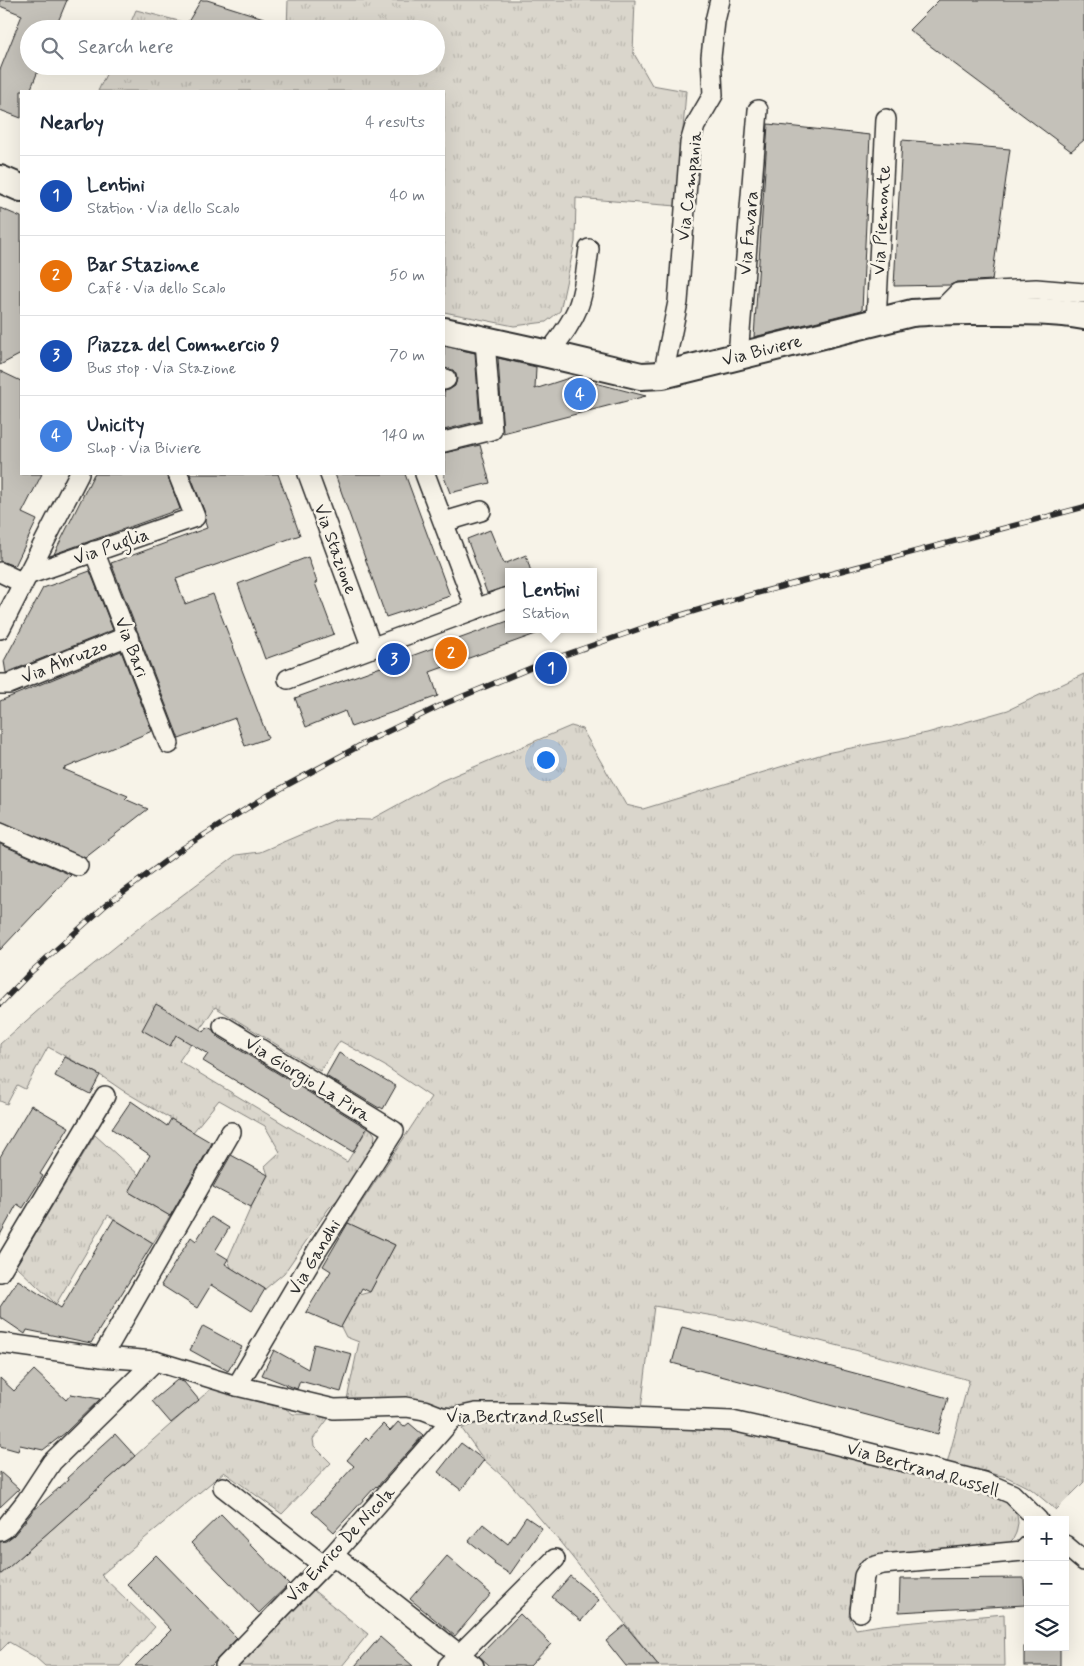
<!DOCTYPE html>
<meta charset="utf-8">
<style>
body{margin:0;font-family:Mynerve,sans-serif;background:#f2f2f3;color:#1f2937}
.controls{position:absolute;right:15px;bottom:15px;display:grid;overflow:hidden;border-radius:0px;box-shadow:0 5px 20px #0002}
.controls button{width:45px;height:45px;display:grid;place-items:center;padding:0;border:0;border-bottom:1px solid #e0e1e3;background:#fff;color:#1f2937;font:25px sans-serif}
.you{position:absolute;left:545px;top:759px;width:18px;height:18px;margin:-12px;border:4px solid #fff;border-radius:50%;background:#1a73e8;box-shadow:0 0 0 8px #1a73e833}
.badge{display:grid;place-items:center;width:32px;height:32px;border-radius:50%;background:#0f766e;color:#fff;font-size:16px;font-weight:700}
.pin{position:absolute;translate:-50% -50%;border:2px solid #fff;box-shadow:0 1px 5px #0006}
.popup{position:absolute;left:505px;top:568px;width:92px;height:65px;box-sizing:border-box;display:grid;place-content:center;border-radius:0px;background:#fff;filter:drop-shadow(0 1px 4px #0005);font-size:16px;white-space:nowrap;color:#747a83}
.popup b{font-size:19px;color:#1f2937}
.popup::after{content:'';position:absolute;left:50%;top:100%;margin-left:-10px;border:10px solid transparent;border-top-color:#fff}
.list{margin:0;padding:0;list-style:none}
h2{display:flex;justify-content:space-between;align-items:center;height:65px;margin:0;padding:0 20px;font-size:21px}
h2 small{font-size:16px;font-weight:400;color:#747a83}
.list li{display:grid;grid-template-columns:32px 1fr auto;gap:15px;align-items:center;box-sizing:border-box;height:80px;padding:0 20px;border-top:1px solid #e0e1e3}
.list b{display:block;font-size:19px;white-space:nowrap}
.list p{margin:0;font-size:16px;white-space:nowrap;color:#747a83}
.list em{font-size:16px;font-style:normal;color:#747a83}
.icon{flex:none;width:28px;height:28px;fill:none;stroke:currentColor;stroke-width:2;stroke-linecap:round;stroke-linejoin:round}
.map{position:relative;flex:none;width:1084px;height:1666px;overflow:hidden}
.search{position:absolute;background:#fff;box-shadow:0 5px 20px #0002;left:20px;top:20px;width:425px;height:55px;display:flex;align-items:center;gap:12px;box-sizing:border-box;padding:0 18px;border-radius:28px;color:#747a83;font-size:19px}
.panel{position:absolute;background:#fff;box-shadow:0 5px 20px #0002;left:20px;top:90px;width:425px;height:385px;border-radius:0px}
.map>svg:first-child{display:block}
.grass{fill:url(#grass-tufts);stroke:#82807c}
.building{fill:#c4c1b9;stroke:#2b2b2b}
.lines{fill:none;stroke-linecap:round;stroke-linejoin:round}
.street-casing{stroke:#2b2b2b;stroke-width:22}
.secondary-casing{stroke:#2b2b2b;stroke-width:30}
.street{stroke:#f7f3e8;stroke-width:19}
.secondary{stroke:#f7f3e8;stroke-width:26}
.rail-casing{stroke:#2b2b2b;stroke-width:5.5}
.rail{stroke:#f7f3e8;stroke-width:4;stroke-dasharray:11;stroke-linecap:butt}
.labels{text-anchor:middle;stroke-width:5;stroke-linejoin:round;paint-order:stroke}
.street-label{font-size:18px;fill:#2b2b2b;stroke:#f7f3e8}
</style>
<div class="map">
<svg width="1084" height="1666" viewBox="0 0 1084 1666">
<defs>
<pattern id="grass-tufts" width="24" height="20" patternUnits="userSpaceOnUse" patternTransform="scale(1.25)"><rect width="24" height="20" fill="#dad6cc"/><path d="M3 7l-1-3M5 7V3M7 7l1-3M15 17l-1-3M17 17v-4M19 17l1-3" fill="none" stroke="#bbb8af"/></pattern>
</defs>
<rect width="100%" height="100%" fill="#f7f3e8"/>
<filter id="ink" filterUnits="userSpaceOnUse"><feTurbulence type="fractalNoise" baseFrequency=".02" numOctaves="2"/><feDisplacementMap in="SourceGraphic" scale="10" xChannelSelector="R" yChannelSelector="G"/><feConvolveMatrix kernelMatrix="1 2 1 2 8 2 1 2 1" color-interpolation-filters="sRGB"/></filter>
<g filter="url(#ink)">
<g class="grass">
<path d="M288,0H635L633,52L652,85L686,91L677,206L576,198L575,242L560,311L546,322L514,326L444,312V91H98L110,66H436V29H287Z"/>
<path d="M136,10L210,29H128Z"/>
<path d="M1084,674V1482L1056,1510L1031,1489L1007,1477L947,1464L969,1380L744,1321L654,1306L641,1409L450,1408L424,1401L346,1404L359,1342L346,1337L341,1327L359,1295L370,1292L395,1245L348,1223L431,1097L385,1066L340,1041L320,1071L215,1007L179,1061L347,1162L369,1126L375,1135L373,1149L342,1195L329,1208L284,1273L265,1289L231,1268L228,1259L251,1207L268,1175L265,1166L280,1152L265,1126L219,1100L193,1132L122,1090L100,1075L48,1047L25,1089L17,1085L7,1104L0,1101V1044L59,992L145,923L236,855L260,852L337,819L370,820L441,781L571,726L582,729L626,805L643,809L826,753L927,733L1008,710Z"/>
<path d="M95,1135L139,1175L129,1192L170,1216L153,1243L108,1215L56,1304L16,1266Z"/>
<path d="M213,1387L282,1406L293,1414L331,1415L313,1439L314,1446L331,1463L282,1514L224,1472L101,1575L155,1627L120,1666H45L35,1657L9,1642L0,1651V1575Z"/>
<path d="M498,1420L652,1425L735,1432L822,1450L941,1479L990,1494L1003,1499L1012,1506L1017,1515L1018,1523L1016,1533L1013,1539L1006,1546L920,1550L916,1554L857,1571L853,1583L849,1616L856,1629L881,1625L1004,1614L1005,1666H659L560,1542L509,1482L484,1460L462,1429L476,1422Z"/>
<path d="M313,1590L368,1634L342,1666H240Z"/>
</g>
<g class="building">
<path d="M0,0H67L55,29H29V66H40L30,91H21V118L0,110V70L22,15L0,6Z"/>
<path d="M201,0H207L289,26L288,29H210L188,22Z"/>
<path d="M939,0H1084V140L1071,151L909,30Z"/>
<path d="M768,124L870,135L862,310L754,337Z"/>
<path d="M902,140L1010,149L992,280L957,282L950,285L894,286Z"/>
<path d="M0,208L21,217V354L0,365Z"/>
<path d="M444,346L475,353L480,421L444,430V391L449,390L455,386L457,379L456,374L453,370L444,368Z"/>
<path d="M498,358L536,367L535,389L572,377L646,396L503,433Z"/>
<path d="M0,371L21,381V474H42L22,513L37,520L15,566L0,561Z"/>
<path d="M480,445L490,483L450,493L444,477V453Z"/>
<path d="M94,474H167L180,509L54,554Z"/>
<path d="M190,474H278L300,535L176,579L185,604L213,594L268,738L245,746L235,718L179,739L111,563L207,528L205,522V513Z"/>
<path d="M335,474H405L450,596L386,617Z"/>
<path d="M490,530L504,564L526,555L531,572H508V586L487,593L467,539Z"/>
<path d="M308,557L317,582L315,583L334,634L265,659L238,584Z"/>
<path d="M90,571L113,630L6,673L4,661L43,588Z"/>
<path d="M508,621V629H544V631L430,672L438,696L351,727L345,711L306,727L295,698Z"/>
<path d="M121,651L152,731L63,769L128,796L125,799L148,809L85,858L0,821V701Z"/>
<path d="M0,844L71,875L0,950Z"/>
<path d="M156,1004L204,1032L208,1027L213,1030L217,1036L367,1128L353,1152L203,1061L208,1054L176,1035L170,1046L142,1030Z"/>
<path d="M339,1053L396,1086L383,1109L380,1107L379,1108L326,1076Z"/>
<path d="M65,1057L100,1075L90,1094L55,1076Z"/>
<path d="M131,1101L167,1126L171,1119L212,1143L170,1216L129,1192L150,1155L112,1129Z"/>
<path d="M31,1105L69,1127L40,1174L43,1176L23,1208L17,1204L0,1235V1157Z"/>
<path d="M231,1155L268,1175L251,1207L213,1187Z"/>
<path d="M211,1217L229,1228L215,1251L228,1259L225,1264L265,1289L252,1311L211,1285L197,1308L161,1285L191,1237L196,1241Z"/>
<path d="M114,1219L153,1243L91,1343L27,1330L25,1334L0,1317V1307L18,1280L61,1308Z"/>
<path d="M348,1223L395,1245L370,1292L362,1288L341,1327L306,1312L331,1271L323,1266Z"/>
<path d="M203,1326L242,1347L228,1371L190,1350Z"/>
<path d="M682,1327L948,1398L938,1434L672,1363Z"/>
<path d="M314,1344L352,1354L341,1392L300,1381L297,1389L262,1375L274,1350L308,1369Z"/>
<path d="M34,1370L66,1400L71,1394L100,1399L65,1433L43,1450L20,1445L18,1451L0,1446V1378L14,1391Z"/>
<path d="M177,1380L184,1382L199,1400L171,1423L152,1401Z"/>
<path d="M398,1422L404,1427L409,1423L423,1435L377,1487L376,1486L334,1532L312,1512L354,1466L347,1460L366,1438L368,1440L383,1424L390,1431Z"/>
<path d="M115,1434L135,1456L0,1575V1542L6,1541L14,1535L34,1510L68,1480L67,1478Z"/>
<path d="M461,1443L484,1460L461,1490L438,1472Z"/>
<path d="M0,1472L19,1489L0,1507Z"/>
<path d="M221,1514L289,1584L259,1613L191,1543Z"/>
<path d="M526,1517L542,1528L510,1574L494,1564L495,1562L469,1541L483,1524L508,1544Z"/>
<path d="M156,1555L237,1638L211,1666H135L171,1630L127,1584Z"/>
<path d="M447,1556L491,1594L455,1636L410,1599Z"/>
<path d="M570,1576L599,1600L581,1621L552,1597Z"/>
<path d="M1024,1578L1025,1605L899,1612L900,1579Z"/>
<path d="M520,1614L551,1644L530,1666H490L479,1656Z"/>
<path d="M625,1625L659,1666H626L606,1641Z"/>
<path d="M380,1637L413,1666H355Z"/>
<rect x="1024" y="1647" width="36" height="19"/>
</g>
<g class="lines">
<g class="street-casing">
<g id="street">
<path d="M941,310L958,293L1036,289L1084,293"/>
<path d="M876,322L886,119"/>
<path d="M548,354C559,339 571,325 578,307C585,289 586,268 589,249"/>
<path d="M738,356L758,110"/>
<path d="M663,375L678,302L690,143L695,126L713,95L711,57L715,21L720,0"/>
<path d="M444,380L446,379"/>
<path d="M444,442L492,430L485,341"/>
<path d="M308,474L372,648"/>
<path d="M425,474L476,609"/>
<path d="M444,522L481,511"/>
<path d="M94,551L169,744"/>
<path d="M0,572L23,583"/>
<path d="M27,575L195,517L178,474"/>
<path d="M0,629L79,474"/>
<path d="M288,679L508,597"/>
<path d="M0,684H9L128,636"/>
<path d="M0,832L78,866"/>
<path d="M223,1026L394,1131L318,1249L237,1386"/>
<path d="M0,1272L105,1096"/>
<path d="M0,1343L102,1357L155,1361L237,1386L334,1409L406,1407L424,1410L442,1417L453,1418L476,1413H525L732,1421L826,1442L984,1482L1012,1494L1038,1520"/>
<path d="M102,1357L231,1132"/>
<path d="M223,1487L323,1565"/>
<path d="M0,1531L5,1528L27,1500L52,1462L155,1361"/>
<path d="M1065,1545L1084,1561"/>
<path d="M333,1555L474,1666"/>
<path d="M860,1612L864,1576L869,1568L883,1564L1023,1551L1028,1546"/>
<path d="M225,1666L333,1555L453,1418"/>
<path d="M448,1666L555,1559"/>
</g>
</g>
<g class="secondary-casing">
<g id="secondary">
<path d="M0,179L21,188"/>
<path d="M444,331L548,354L641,376L663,375L912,313C941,310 969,311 998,311C1027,311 1056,311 1084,316"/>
</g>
</g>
<use href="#street" class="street"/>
<use href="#secondary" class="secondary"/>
<g class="rail-casing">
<path id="rail" d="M0,1004L31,972L106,905L183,848L267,796L372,739L444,704L550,660L668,619L735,599L1084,507"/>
</g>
<use href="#rail" class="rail"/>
</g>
</g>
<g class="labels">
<g class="street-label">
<text transform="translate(689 186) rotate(-83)" y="6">Via Campania</text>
<text transform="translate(881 220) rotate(-87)" y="6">Via Piemonte</text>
<text transform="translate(748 233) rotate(-85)" y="6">Via Favara</text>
<text transform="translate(762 350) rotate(-14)" y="6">Via Biviere</text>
<text transform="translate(111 546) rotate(-19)" y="6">Via Puglia</text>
<text transform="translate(336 549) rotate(70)" y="6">Via Stazione</text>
<text transform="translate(132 647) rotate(69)" y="6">Via Bari</text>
<text transform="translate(64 661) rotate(-22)" y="6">Via Abruzzo</text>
<text transform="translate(308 1079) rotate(32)" y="6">Via Giorgio La Pira</text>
<text transform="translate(314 1257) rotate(-59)" y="6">Via Gandhi</text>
<text x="525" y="1422">Via Bertrand Russell</text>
<text transform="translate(923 1469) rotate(16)" y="6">Via Bertrand Russell</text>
<text transform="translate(340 1544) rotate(-47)" y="6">Via Enrico De Nicola</text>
</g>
</g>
</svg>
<div class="controls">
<button>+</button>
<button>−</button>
<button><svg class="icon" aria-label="layers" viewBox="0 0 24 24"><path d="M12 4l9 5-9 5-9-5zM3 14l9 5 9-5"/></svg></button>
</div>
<div class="you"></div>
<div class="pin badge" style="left:551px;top:668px;background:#1a4fb4">1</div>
<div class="popup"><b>Lentini</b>Station</div>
<div class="pin badge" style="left:451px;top:653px;background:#e8710a">2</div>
<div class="pin badge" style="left:394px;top:659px;background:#1a4fb4">3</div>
<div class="pin badge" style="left:580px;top:394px;background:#3f7fe0">4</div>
<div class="search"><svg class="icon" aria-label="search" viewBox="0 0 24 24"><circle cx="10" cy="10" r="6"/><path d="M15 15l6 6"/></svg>Search here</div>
<section class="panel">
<h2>Nearby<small>4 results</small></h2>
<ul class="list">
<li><span class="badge" style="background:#1a4fb4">1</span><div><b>Lentini</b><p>Station · Via dello Scalo</p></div><em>40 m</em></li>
<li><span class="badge" style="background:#e8710a">2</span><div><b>Bar Stazione</b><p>Café · Via dello Scalo</p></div><em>50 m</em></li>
<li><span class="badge" style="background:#1a4fb4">3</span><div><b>Piazza del Commercio 9</b><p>Bus stop · Via Stazione</p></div><em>70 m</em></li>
<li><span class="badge" style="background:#3f7fe0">4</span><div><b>Unicity</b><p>Shop · Via Biviere</p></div><em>140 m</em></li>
</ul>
</section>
</div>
